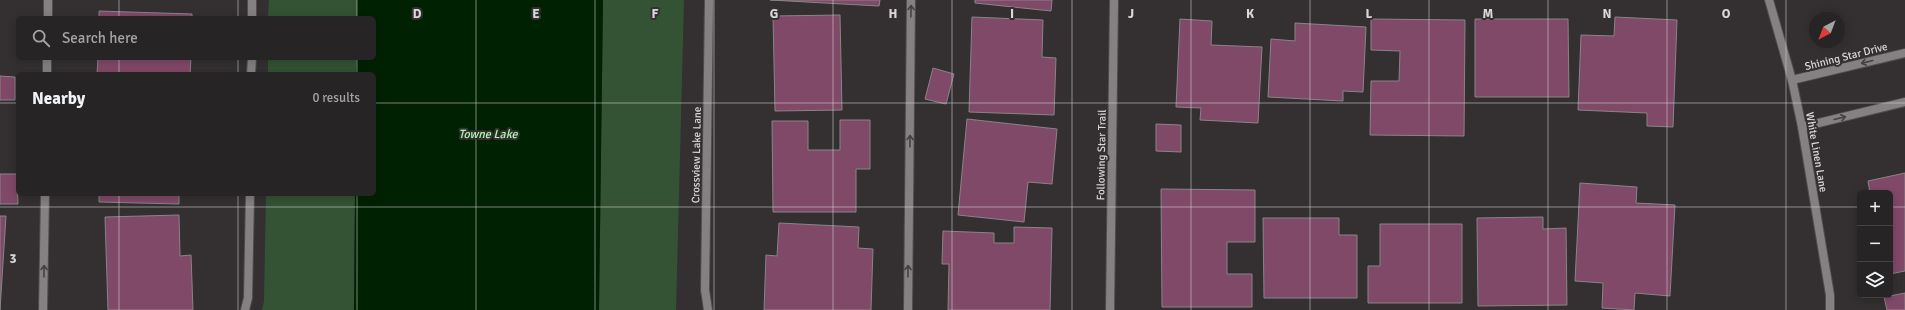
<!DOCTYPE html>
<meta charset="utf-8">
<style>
body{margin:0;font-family:Signika,sans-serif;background:#333032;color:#f1f3f6}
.controls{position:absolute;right:12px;bottom:12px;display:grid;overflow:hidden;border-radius:6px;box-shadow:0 2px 10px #0003}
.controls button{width:36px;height:36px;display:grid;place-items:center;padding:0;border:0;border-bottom:1px solid #434143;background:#272426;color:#f1f3f6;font:20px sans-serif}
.compass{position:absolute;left:1809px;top:12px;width:36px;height:36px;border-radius:50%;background:#272426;box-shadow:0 2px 10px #0003;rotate:222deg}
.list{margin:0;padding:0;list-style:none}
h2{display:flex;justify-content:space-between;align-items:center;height:52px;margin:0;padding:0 16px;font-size:17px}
h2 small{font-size:13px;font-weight:400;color:#a4a4a7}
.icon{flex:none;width:22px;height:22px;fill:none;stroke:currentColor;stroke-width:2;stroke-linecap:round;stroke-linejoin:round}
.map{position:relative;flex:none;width:1905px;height:310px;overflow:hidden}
.search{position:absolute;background:#272426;box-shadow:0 2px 10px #0003;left:16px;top:16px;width:360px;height:44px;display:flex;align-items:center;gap:10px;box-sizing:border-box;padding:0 14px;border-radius:6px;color:#a4a4a7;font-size:15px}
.panel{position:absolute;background:#272426;box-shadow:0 2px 10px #0003;left:16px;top:72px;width:360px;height:124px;border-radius:6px}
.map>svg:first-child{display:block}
.green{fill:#335334}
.water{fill:#002102}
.building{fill:#814968;stroke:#888586}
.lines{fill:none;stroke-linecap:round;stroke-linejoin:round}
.lane-casing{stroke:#504d4f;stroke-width:10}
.street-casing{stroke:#504d4f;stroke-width:10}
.lane{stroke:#858183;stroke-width:8}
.street{stroke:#858183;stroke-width:8}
.oneway{stroke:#444042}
.grid{fill:none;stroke:#d9d7d8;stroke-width:1;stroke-opacity:0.55}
.labels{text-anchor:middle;stroke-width:4;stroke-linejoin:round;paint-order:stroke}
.street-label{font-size:11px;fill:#d9d7d8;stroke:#343032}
.water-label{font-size:12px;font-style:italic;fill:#aef5af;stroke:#343032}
.grid-label{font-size:13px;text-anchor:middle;font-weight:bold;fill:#d9d7d8;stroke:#343032;stroke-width:4;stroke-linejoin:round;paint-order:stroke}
</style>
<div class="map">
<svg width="1905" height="310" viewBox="0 0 1905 310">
<rect width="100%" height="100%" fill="#343032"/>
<g class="green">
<path d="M269,0H357V18H268Z"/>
<path d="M603,0H684L676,310H599Z"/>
<path d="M268,58H357L356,74H268Z"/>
<path d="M266,194H355L354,310H262L264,301Z"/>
</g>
<path class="water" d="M357,0H603L599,310H354L355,194H374V74H356L357,58H374V18H357Z"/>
<g class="building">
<path d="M770,0H880L879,6Z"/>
<path d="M975,0H1052L1051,11L975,3Z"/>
<path d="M99,11L192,14V18H99Z"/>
<path d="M840,15L842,110L775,111L773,16Z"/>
<path d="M972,17L1043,20L1042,57L1056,58L1054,115L969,112Z"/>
<path d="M1615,17L1677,20L1673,127L1647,126V113L1578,110L1581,35L1614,36Z"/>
<path d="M1180,19L1212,21L1211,45L1262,47L1258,123L1200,120L1201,108L1176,107Z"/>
<path d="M1371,19L1465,20L1464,136L1370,135L1371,81H1399L1400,51L1371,50Z"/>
<path d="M1475,19H1568L1569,97H1475Z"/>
<path d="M1295,23L1366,27L1363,92L1343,91V101L1268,97L1271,39L1295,41Z"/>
<path d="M98,58H191L190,74H97Z"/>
<path d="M933,68L954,74L946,104L925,99Z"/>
<path d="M0,76L15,77V100H0Z"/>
<path d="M967,119L1057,129L1052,184L1028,182L1024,222L958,215Z"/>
<path d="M840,120H870V169H856V212H773L772,121H808V150H840Z"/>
<path d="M1156,124L1181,125V152L1156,151Z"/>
<path d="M1905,173V271L1890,274V193H1870L1868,181Z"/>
<path d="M0,174H17L18,204H0Z"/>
<path d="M1580,183L1637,187L1636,203L1675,205L1670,296L1635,293L1634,310L1602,308L1603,283L1575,281Z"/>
<path d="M1161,189L1255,190V242H1227V274H1252V307H1162Z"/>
<path d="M99,194H179V204L99,202Z"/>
<path d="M179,215L180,256L191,255L193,310H108L105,217Z"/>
<path d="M0,216H6L0,310Z"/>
<path d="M1543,217V229L1566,228L1567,305L1478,306L1477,218Z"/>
<path d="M1263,218H1339V235H1357V298H1264Z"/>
<path d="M779,223L859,227L858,248L873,249L871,310H764L766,255L777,256Z"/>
<path d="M1380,224H1462V303H1368V266H1380Z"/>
<path d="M1014,227L1052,228L1050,310H948L949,264H942L943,231L994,233V243H1014Z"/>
<path d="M1905,293V310H1887L1884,297Z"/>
</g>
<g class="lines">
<g class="lane-casing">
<g id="lane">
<path d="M48,18V0"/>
<path d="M47,74V58"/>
<path d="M43,310L45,194"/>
<path d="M908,310L911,0"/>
</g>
</g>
<g class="street-casing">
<g id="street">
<path d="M1769,0L1792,80L1802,127L1830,295V310"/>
<path d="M252,18V0"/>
<path d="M251,74L252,58"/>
<path d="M1792,80L1905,53"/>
<path d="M1802,127L1905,102"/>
<path d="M245,310L248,298L250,194"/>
<path d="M708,310L705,290L709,0"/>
<path d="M1110,310L1114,0"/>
</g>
</g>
<use href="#lane" class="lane"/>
<use href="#street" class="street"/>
</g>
<defs><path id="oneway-shaft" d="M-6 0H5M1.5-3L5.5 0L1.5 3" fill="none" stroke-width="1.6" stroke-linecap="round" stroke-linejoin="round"/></defs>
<g class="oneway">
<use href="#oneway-shaft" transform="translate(911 11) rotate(-89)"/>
<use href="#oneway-shaft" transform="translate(1867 62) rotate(166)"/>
<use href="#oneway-shaft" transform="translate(1840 118) rotate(-14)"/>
<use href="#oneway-shaft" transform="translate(910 141) rotate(-89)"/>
<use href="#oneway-shaft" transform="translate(44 271) rotate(-89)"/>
<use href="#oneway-shaft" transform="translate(908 271) rotate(-89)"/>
</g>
<path class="grid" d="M119,0V18M238,0V18M357,0V18M476,0V310M595,0V310M714,0V310M833,0V310M952,0V310M1072,0V310M1191,0V310M1310,0V310M1429,0V310M1548,0V310M1667,0V310M1786,0V310M119,58V74M238,58V74M357,58V74M0,103H18M374,103H1905M119,194V310M238,194V310M357,194V310M0,207H1860M1890,207H1905"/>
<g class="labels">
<g class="street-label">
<text transform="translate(1846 56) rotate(-14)" y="4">Shining Star Drive</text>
<text transform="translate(1817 152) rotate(80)" y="4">White Linen Lane</text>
<text transform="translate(696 155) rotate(-89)" y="4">Crossview Lake Lane</text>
<text transform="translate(1101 155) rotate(-89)" y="4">Following Star Trail</text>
</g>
<g class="water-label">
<text x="488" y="138">Towne Lake</text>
</g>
</g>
<g class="grid-label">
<text x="417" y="18">D</text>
<text x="536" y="18">E</text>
<text x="655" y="18">F</text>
<text x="774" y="18">G</text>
<text x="893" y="18">H</text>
<text x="1012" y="18">I</text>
<text x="1131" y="18">J</text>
<text x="1250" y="18">K</text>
<text x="1369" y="18">L</text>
<text x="1488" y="18">M</text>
<text x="1607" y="18">N</text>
<text x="1726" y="18">O</text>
<text x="13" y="263">3</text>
</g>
</svg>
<div class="controls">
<button>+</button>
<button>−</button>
<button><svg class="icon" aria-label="layers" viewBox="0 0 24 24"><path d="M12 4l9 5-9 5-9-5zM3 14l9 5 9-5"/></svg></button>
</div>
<svg class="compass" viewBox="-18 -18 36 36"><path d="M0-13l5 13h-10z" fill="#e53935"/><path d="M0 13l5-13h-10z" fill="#a4a4a7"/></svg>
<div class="search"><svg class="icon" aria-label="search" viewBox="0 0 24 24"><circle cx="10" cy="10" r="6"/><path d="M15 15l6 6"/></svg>Search here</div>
<section class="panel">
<h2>Nearby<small>0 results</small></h2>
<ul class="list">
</ul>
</section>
</div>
